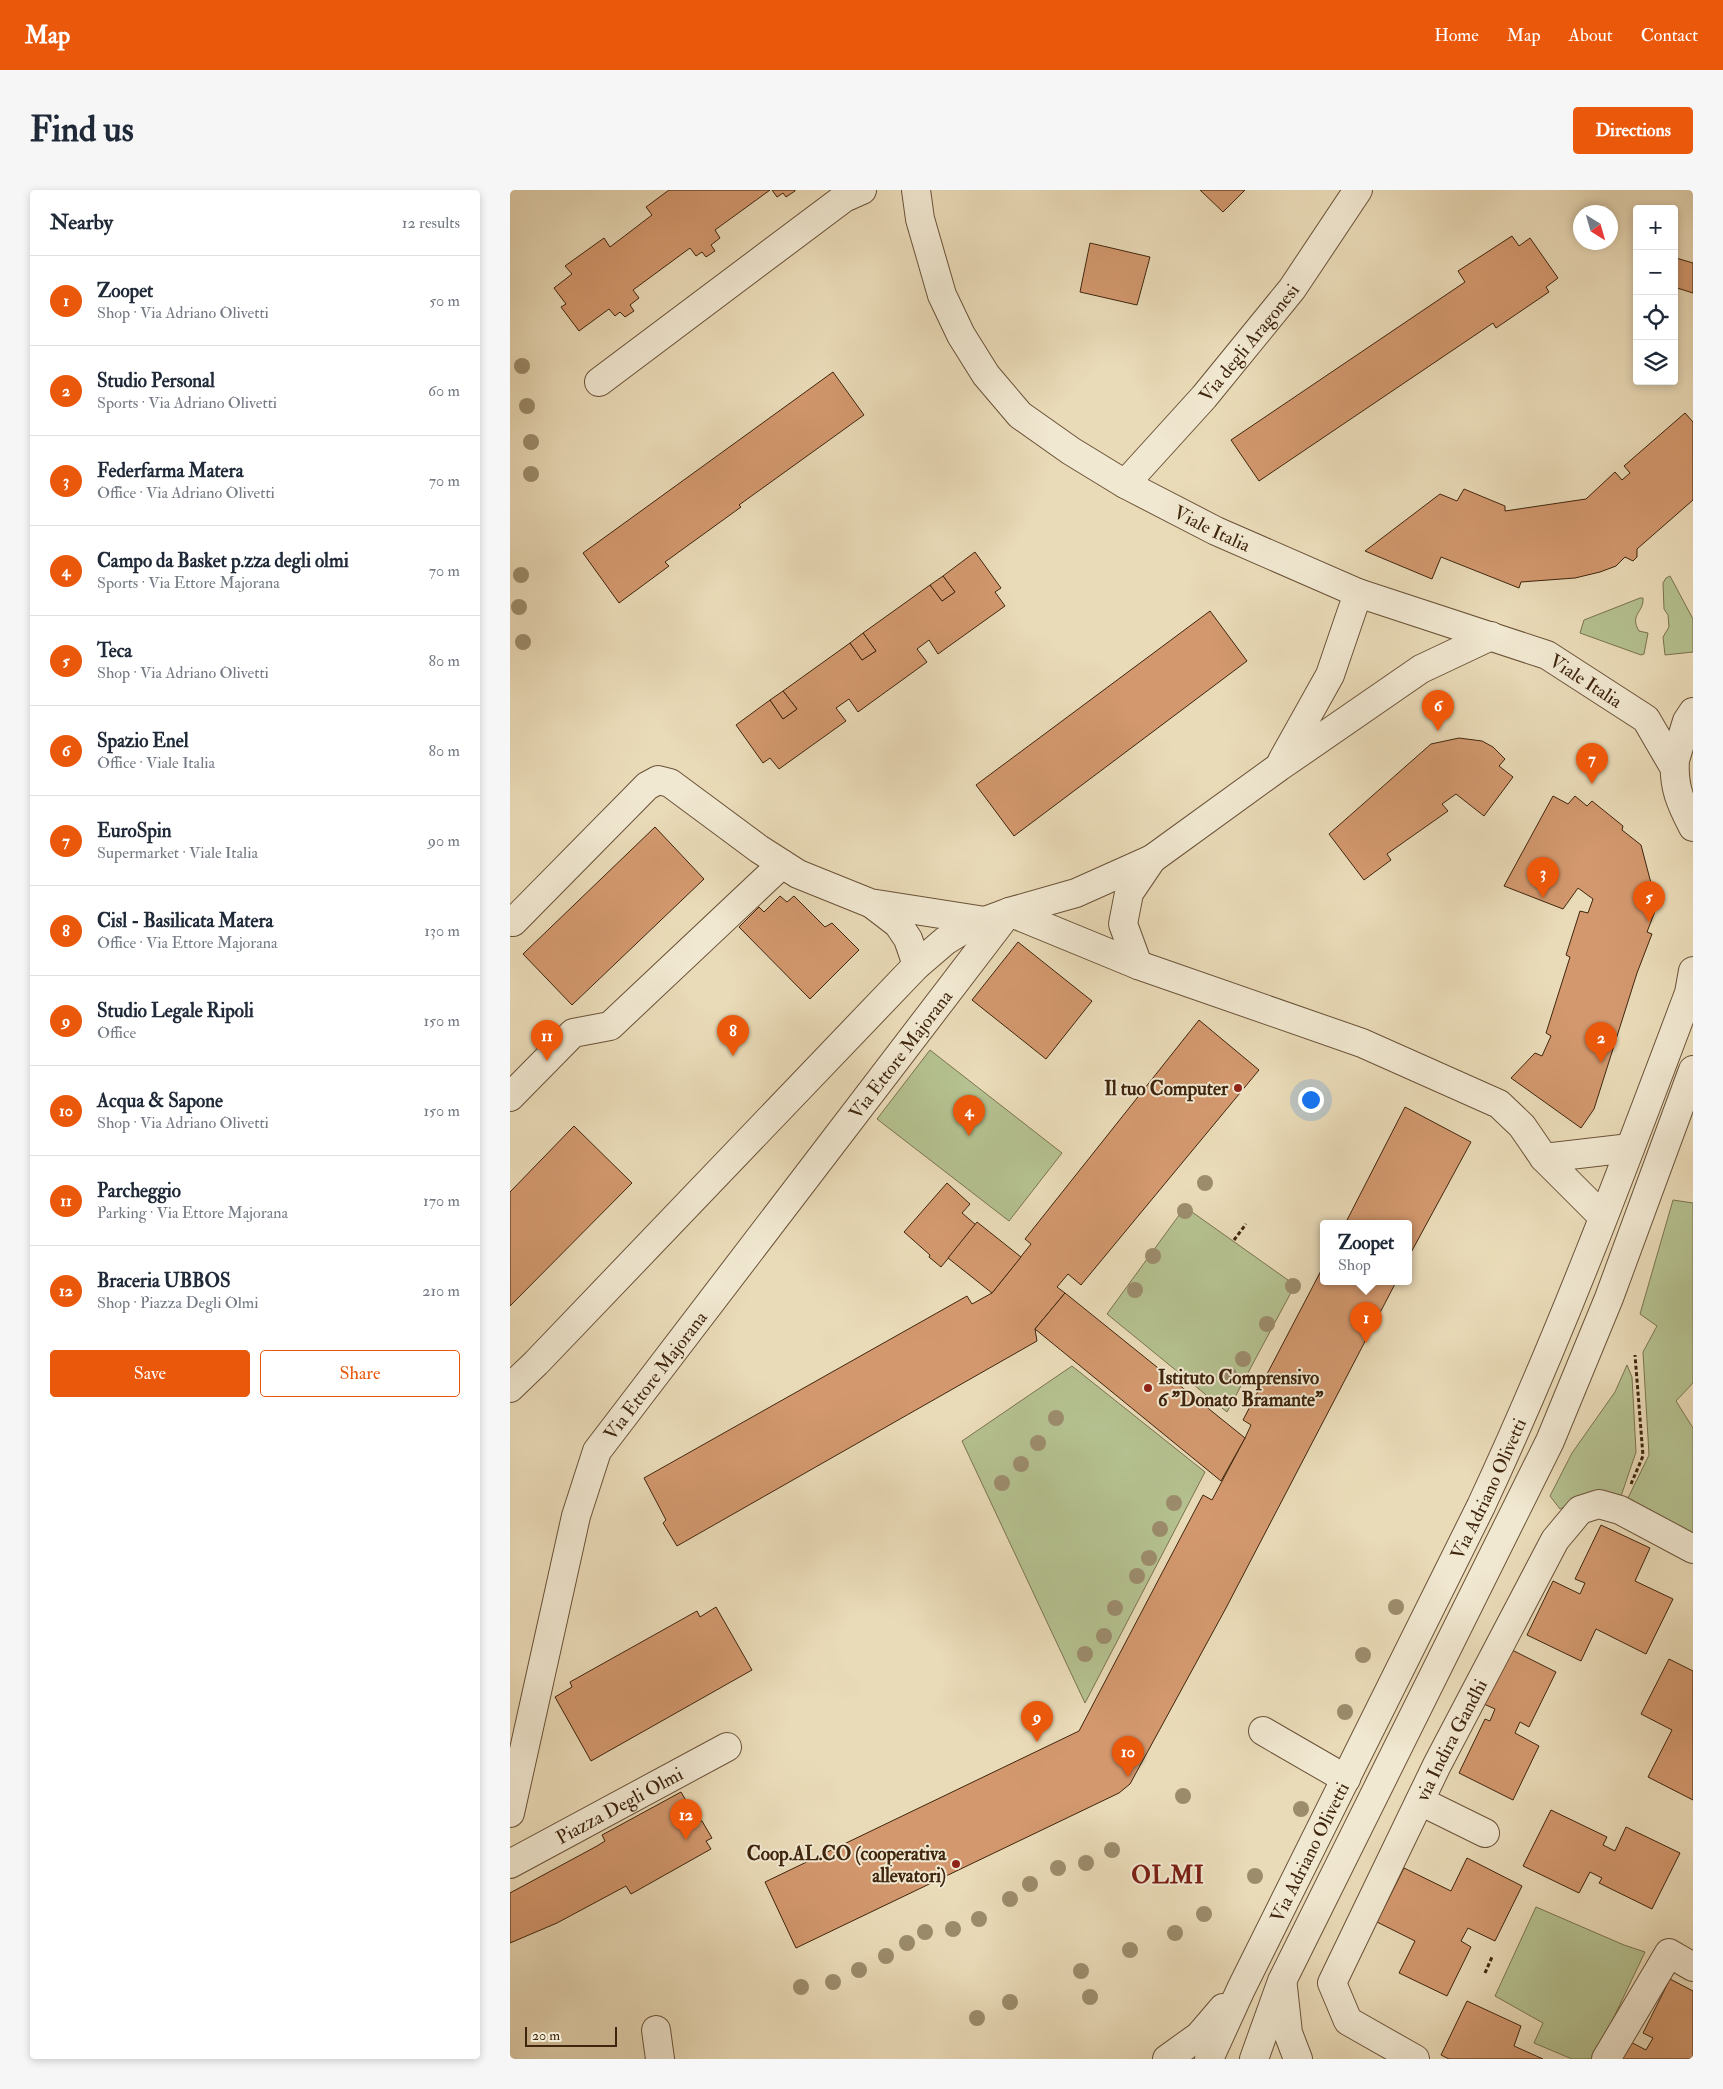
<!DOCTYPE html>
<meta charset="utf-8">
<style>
body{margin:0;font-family:"IM FELL Double Pica",serif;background:#f6f6f7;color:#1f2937}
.controls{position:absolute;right:15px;top:15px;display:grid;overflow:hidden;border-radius:5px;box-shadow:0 2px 8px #0003}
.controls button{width:45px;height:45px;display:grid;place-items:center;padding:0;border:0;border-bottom:1px solid #e0e1e3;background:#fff;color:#1f2937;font:25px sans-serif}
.compass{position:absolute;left:1063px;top:15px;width:45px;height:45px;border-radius:50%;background:#fff;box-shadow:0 2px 8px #0003;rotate:143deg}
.scale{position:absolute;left:15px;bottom:12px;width:92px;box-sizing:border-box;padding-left:5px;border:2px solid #3f250d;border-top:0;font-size:14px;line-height:18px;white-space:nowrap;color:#3f250d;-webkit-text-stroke:4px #f1e8d1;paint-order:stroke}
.you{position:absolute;left:800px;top:909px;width:18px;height:18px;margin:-12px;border:4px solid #fff;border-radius:50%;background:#1a73e8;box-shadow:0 0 0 8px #1a73e833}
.badge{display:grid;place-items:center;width:32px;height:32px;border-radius:50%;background:#ea580c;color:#fff;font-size:16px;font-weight:700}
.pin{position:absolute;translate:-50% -41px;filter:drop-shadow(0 1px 2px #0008)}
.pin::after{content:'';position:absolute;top:26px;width:18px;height:15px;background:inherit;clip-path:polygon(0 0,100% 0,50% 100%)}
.popup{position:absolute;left:810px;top:1030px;width:92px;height:65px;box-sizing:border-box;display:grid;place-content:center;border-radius:5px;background:#fff;filter:drop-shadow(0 1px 4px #0005);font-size:16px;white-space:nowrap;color:#747a83}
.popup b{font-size:19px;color:#1f2937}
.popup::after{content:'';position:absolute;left:50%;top:100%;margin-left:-10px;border:10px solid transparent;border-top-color:#fff}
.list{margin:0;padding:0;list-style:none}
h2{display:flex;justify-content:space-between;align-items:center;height:65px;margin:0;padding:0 20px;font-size:21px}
h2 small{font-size:16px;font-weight:400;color:#747a83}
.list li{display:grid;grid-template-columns:32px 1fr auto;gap:15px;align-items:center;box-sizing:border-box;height:90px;padding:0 20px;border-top:1px solid #e0e1e3}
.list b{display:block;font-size:19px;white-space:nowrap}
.list p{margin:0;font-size:16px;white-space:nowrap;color:#747a83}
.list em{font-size:16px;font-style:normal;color:#747a83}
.actions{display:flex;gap:10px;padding:15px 20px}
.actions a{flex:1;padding:11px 0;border:1px solid #ea580c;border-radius:5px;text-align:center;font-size:18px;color:#ea580c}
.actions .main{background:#ea580c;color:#fff}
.icon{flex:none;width:28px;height:28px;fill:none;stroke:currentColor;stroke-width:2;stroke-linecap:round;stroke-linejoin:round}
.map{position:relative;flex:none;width:1183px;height:1869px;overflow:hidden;border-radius:5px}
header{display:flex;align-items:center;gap:30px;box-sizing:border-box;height:70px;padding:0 25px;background:#ea580c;color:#fff}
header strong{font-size:24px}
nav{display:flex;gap:28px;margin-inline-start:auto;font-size:18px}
.intro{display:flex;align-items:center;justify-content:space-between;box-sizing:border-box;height:120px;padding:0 30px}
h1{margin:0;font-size:35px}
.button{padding:12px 22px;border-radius:5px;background:#ea580c;color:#fff;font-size:18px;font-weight:700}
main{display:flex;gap:30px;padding:0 30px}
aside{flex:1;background:#fff;border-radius:5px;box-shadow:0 2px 8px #0003}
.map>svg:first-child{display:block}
.green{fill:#b5c190;stroke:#7a734e}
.building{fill:#d3986e;stroke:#3f250d}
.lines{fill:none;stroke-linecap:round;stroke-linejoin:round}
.minor-casing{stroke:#6a5238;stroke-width:30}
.path{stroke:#3f250d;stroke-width:3;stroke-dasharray:4 2.5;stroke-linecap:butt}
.minor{stroke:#f1e8d1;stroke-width:28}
.tree{fill:#9c8c6c}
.poi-dot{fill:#8f2418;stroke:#f1e8d1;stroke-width:2}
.labels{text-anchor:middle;stroke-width:4;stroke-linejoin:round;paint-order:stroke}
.street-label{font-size:19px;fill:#3f250d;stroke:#f1e8d1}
.poi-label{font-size:19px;font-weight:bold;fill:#3f250d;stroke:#f1e8d1;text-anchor:end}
.district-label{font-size:24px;font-weight:bold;letter-spacing:1px;fill:#7a1f14;stroke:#f1e8d1}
</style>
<header>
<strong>Map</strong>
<nav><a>Home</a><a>Map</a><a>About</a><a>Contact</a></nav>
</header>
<div class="intro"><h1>Find us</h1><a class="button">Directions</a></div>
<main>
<aside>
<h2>Nearby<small>12 results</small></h2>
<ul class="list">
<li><span class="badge">1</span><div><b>Zoopet</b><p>Shop · Via Adriano Olivetti</p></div><em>50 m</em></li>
<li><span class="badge">2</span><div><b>Studio Personal</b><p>Sports · Via Adriano Olivetti</p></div><em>60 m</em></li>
<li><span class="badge">3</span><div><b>Federfarma Matera</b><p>Office · Via Adriano Olivetti</p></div><em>70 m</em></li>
<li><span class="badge">4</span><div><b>Campo da Basket p.zza degli olmi</b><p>Sports · Via Ettore Majorana</p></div><em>70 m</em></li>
<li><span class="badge">5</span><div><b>Teca</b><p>Shop · Via Adriano Olivetti</p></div><em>80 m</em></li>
<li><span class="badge">6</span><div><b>Spazio Enel</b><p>Office · Viale Italia</p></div><em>80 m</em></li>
<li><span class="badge">7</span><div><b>EuroSpin</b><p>Supermarket · Viale Italia</p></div><em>90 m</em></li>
<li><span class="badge">8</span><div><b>Cisl - Basilicata Matera</b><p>Office · Via Ettore Majorana</p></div><em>130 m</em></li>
<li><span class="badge">9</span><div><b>Studio Legale Ripoli</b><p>Office</p></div><em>150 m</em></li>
<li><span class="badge">10</span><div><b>Acqua &amp; Sapone</b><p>Shop · Via Adriano Olivetti</p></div><em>150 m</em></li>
<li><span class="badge">11</span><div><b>Parcheggio</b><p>Parking · Via Ettore Majorana</p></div><em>170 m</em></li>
<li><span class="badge">12</span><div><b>Braceria UBBOS</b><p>Shop · Piazza Degli Olmi</p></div><em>210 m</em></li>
</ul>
<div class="actions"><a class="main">Save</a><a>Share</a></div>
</aside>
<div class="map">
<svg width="1183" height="1869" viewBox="0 0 1183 1869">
<rect width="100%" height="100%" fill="#eadbb8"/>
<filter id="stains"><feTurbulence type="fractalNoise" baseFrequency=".004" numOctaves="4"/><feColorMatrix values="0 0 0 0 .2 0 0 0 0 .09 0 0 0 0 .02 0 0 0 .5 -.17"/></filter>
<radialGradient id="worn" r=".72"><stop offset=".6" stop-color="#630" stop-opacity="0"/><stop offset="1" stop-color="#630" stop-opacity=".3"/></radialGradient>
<g class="green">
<path d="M1160,386L1183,429V462L1155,465L1153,447L1159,437L1158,425L1154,419L1153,393L1156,388Z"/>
<path d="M1130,408H1133C1134,423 1119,424 1129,441L1138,443L1134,464L1131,465L1070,443L1074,430Z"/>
<path d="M420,860L552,963L499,1031L367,929Z"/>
<path d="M1163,1010L1183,1013V1193L1166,1211L1183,1238V1344L1117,1310L1139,1265L1133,1162L1147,1136L1130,1124Z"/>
<path d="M675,1017L785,1095L717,1222L597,1124Z"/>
<path d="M1117,1175L1122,1187L1126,1262L1108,1315L1082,1302L1050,1319L1040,1306L1062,1263L1105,1202Z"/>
<path d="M562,1176L695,1282L575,1513L452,1251Z"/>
<path d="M1026,1717L1114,1755L1135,1762L1084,1869H1062L1024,1853L1033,1833L985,1806Z"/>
</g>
<g class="building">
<path d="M159,0H260L205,40L210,48L201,55L205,61L196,67L192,62L186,66L180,58L123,100L129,108L120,115L124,121L115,127L110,122L105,126L99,119L69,141L51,117L56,114L44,98L62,84L55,76L94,48L100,57L125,38L142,25L136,17Z"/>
<path d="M262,0H285V1L276,7L273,3L267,7Z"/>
<path d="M690,0H735L713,22Z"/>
<path d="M1002,46L1009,56L1020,48L1048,88L1036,97L1039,102L986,138L983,133L749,291L721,250L955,92L948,81Z"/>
<path d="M580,53L640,67L627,115L570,102Z"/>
<path d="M1166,68L1183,73V103L1164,97Z"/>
<path d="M323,182L354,225L229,315L231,317L155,372L159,376L109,413L73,363Z"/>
<path d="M1175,223L1183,232V310L1127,359V367L1123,371L1115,367L1106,376L1090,382L1065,388L1011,392L1009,398L931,367L922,389L855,361L930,304L947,311L954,299L995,316V321L1076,309L1105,282L1112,290L1120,283L1114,276Z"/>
<path d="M465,362L491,398L485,402L495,416L428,464L419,450L407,459L417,472L348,522L339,509L326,518L336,531L269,579L260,568L253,573L226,535L260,510L273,529L287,519L273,501L340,453L352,470L366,461L353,443L420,395L432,411L445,402L433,386Z"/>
<path d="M433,386L445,402L432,411L420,395Z"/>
<path d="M700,421L737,471L504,646L466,595Z"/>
<path d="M353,443L366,461L352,470L340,453Z"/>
<path d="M273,501L287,519L273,529L260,510Z"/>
<path d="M949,548L972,551L983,557L995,569L989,576L1003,587L974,626L946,604L932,614L938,621L877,664L881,670L854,690L819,644L921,554Z"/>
<path d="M1043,606L1058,614L1065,606L1077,616L1082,611L1113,636L1112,640L1131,655L1147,716L1137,742L1142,744L1127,783L1084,919L1071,938L1001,888L1025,863L1032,866L1041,846L1036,843L1060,767L1056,765L1070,721L1078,723L1083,709L1068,698L1053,719L994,696Z"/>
<path d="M145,637L194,689L62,815L13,764Z"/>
<path d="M270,706L277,712L284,706L315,737L322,733L349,760L300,809L229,737L249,717L254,722Z"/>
<path d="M508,752L582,811L536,869L462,810Z"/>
<path d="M689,830L749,880L571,1095L558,1084L547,1097L555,1103L525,1139L527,1151L167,1356L153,1333L156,1330L134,1288L457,1106L462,1114L482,1103L521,1054L515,1049Z"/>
<path d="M895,917L961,952L898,1068V1034H835Z"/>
<path d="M64,936L122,993L0,1116V1002Z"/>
<path d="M437,993L460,1014L452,1023L466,1035L431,1077L419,1067L420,1065L394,1042Z"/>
<path d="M467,1032L511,1067L482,1103L438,1068Z"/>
<path d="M814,1075V1092H886L716,1418L620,1594L609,1603L286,1758L255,1692L569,1541L693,1305L702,1310L735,1248L741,1235L733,1230Z"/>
<path d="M555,1103L735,1248L711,1291L525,1139Z"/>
<path d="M1091,1335L1140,1358L1125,1391L1163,1409L1136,1464L1086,1439L1071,1471L1017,1445L1043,1391L1070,1404L1075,1393L1065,1389Z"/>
<path d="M206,1417L242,1480L81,1571L45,1507L62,1497L60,1492L187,1421L190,1427Z"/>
<path d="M992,1455L1046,1482L1019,1537L1010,1532L1005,1543L1029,1556L1003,1610L949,1583L975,1529L980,1531L985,1519L965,1510Z"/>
<path d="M1159,1469L1183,1481V1610L1138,1587L1162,1540L1131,1524Z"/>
<path d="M171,1602L188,1631H192L202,1648L196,1651L201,1659L121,1704L116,1696L47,1733L0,1753V1703L87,1656L95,1651L92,1645Z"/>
<path d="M1041,1620L1097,1647L1093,1655L1105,1661L1116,1637L1170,1663L1142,1719L1089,1693L1092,1688L1080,1682L1069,1703L1013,1676Z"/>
<path d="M957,1668L1012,1696L985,1751L958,1738L951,1751L961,1757L937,1806L889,1783L905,1751L867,1732L894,1678L941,1701Z"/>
<path d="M1160,1789L1183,1801V1869H1103L1113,1848L1136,1860L1143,1848L1133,1843Z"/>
<path d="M957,1811L1011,1836L1004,1856L1033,1869H939L931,1865Z"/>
</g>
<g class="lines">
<g class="minor-casing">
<g id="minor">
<path id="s1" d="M406,0L410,29L432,105L451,145L476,185L510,225L561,261L615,294L706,341L848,403L1037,465L1136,529L1164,577"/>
<path d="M89,192L334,8L352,0"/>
<path id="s2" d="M615,294L694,207L782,99L848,0"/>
<path d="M1183,522L1177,531L1165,570C1163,597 1171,614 1183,637"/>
<path d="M772,571L820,485L848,403"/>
<path d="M362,714L388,734L398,749L407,775"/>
<path d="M499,722L628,775L852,853L989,914L1012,936L1034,968"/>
<path d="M3,732L137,596L148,590L160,593L249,659L288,684L360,713L475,731"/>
<path d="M628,775L613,734L619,703L642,669"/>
<path d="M0,907L63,843L100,836L272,674"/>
<path d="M1093,1027L1034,968L1120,958"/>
<path d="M0,1198L26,1173L407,775L435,751L456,738L499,722L566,703L642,669L769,577L911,479L981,446"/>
<path d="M753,1541L836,1589"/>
<path d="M910,1611L975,1643"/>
<path id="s3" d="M0,1623L66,1326L87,1261L498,723"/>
<path id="s4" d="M0,1674L217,1557"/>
<path d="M773,1797L778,1843L788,1869"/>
<path d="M146,1840L150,1869"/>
<path d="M657,1869L689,1846L713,1818"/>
<path id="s5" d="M699,1869L731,1799L971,1316C1049,1149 1114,976 1179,803L1183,781"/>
<path d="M744,1869L772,1791L1040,1251L1099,1108L1183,880"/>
<path id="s6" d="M905,1869L838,1831L822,1793L927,1575L1045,1350L1070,1320L1089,1314L1110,1320L1183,1359"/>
<path d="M1096,1869L1159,1763L1183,1777"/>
</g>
</g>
<g class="path">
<path d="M724,1050L736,1034"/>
<path d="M1121,1294L1133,1266L1125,1165"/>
<path d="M975,1783L982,1767"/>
</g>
<use href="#minor" class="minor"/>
</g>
<g class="tree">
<circle cx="12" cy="176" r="8"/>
<circle cx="17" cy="216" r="8"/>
<circle cx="21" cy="252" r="8"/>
<circle cx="21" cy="284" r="8"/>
<circle cx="11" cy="385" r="8"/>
<circle cx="9" cy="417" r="8"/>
<circle cx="13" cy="452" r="8"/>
<circle cx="695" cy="993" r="8"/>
<circle cx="675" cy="1021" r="8"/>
<circle cx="643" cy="1066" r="8"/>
<circle cx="783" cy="1096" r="8"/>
<circle cx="625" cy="1100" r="8"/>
<circle cx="757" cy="1134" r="8"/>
<circle cx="733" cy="1169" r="8"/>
<circle cx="719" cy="1185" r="8"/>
<circle cx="546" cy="1228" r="8"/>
<circle cx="528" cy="1253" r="8"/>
<circle cx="511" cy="1274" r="8"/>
<circle cx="492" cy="1293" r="8"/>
<circle cx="664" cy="1313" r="8"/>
<circle cx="650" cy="1339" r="8"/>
<circle cx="639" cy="1368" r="8"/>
<circle cx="627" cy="1386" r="8"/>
<circle cx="886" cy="1417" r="8"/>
<circle cx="605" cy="1418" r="8"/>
<circle cx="594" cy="1446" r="8"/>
<circle cx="575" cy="1464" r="8"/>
<circle cx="853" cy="1465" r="8"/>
<circle cx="835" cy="1522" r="8"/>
<circle cx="673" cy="1606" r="8"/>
<circle cx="791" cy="1619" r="8"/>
<circle cx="602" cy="1660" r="8"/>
<circle cx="576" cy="1673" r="8"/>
<circle cx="548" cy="1678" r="8"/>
<circle cx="745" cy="1686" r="8"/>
<circle cx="520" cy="1694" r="8"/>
<circle cx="500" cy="1709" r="8"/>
<circle cx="694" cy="1724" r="8"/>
<circle cx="469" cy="1729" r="8"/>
<circle cx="443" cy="1739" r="8"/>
<circle cx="415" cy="1742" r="8"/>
<circle cx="665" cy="1743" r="8"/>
<circle cx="397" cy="1753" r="8"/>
<circle cx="620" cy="1760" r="8"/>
<circle cx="376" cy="1766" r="8"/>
<circle cx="349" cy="1780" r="8"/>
<circle cx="571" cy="1781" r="8"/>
<circle cx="323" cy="1792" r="8"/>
<circle cx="291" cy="1797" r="8"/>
<circle cx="580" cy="1807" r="8"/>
<circle cx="500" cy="1812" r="8"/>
<circle cx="467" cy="1828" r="8"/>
</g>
<g class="poi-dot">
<circle cx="728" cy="898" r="5"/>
<circle cx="638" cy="1198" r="5"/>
<circle cx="446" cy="1674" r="5"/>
</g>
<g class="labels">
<g class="street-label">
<text dy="7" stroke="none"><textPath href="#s2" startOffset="188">Via degli Aragonesi</textPath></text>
<text dy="7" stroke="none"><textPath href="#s1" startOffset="476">Viale Italia</textPath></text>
<text dy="7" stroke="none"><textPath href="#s1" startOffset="881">Viale Italia</textPath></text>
<text dy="7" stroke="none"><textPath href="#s3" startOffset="872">Via Ettore Majorana</textPath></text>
<text dy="7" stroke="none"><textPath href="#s3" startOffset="468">Via Ettore Majorana</textPath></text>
<text dy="7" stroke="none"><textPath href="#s5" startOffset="635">Via Adriano Olivetti</textPath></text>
<text dy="7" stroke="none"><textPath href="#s6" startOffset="389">via Indira Gandhi</textPath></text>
<text dy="7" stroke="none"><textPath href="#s4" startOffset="124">Piazza Degli Olmi</textPath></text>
<text dy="7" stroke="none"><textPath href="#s5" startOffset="230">Via Adriano Olivetti</textPath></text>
</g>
<g class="poi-label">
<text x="718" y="905">Il tuo Computer</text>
<text x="648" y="1194" text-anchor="start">Istituto Comprensivo<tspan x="648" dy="22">6 "Donato Bramante"</tspan></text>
<text x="436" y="1670">Coop.AL.CO (cooperativa<tspan x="436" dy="22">allevatori)</tspan></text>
</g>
<g class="district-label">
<text x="658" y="1693">OLMI</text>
</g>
</g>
<rect width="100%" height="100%" filter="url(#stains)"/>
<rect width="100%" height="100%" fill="url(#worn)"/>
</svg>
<div class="controls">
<button>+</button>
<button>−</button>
<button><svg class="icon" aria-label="locate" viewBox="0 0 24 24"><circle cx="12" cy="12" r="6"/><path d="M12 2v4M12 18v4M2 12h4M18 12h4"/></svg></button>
<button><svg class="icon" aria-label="layers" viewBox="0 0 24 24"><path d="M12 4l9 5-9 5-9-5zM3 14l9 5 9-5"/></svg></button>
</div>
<svg class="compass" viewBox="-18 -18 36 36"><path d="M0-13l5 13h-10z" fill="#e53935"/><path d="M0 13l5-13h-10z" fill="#747a83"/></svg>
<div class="scale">20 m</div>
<div class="you"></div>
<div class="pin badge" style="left:856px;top:1153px">1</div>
<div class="popup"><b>Zoopet</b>Shop</div>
<div class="pin badge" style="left:1091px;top:873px">2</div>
<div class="pin badge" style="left:1033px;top:708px">3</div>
<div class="pin badge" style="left:459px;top:946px">4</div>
<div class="pin badge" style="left:1139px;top:732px">5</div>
<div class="pin badge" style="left:928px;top:541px">6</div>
<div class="pin badge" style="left:1082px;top:594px">7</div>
<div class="pin badge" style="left:223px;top:866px">8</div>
<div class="pin badge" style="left:527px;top:1552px">9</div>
<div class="pin badge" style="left:618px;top:1587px">10</div>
<div class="pin badge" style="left:37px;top:871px">11</div>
<div class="pin badge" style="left:176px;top:1650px">12</div>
</div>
</main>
